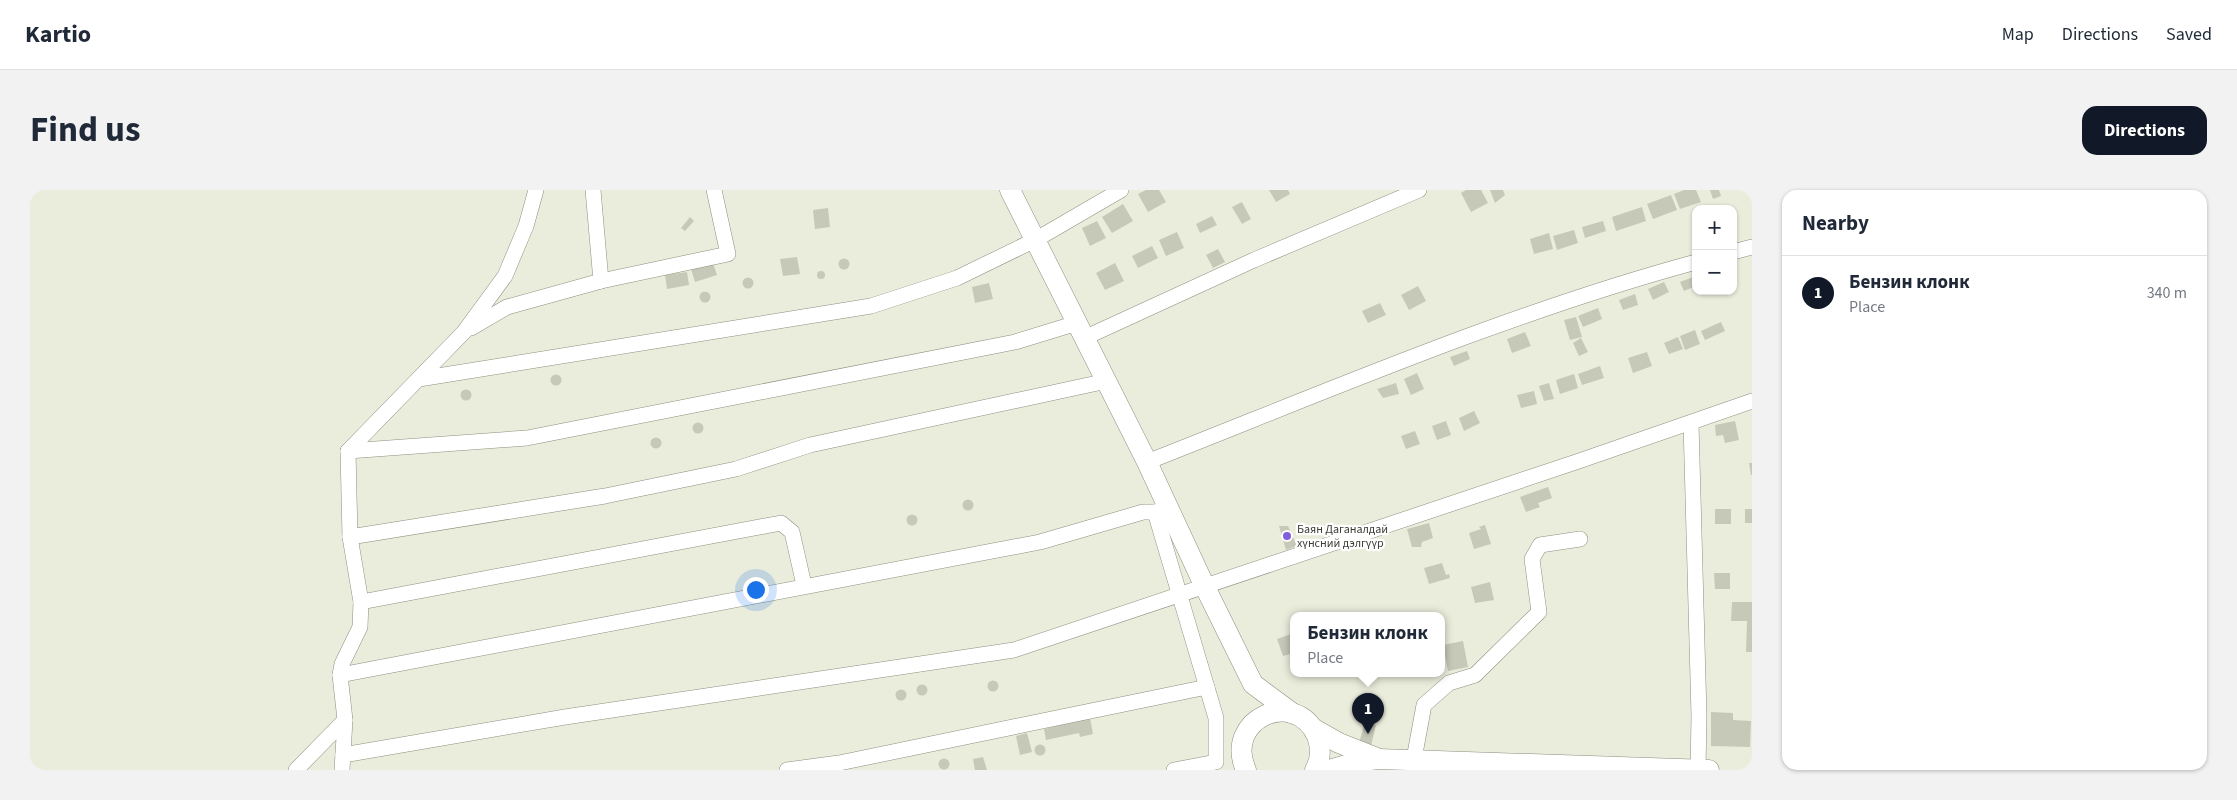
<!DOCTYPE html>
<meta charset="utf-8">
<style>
body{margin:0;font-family:"Source Sans 3",sans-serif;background:#f2f2f3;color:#1f2937}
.controls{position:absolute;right:15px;top:15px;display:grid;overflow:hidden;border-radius:10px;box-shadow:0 1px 4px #0004}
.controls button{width:45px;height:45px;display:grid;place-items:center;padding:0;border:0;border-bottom:1px solid #e0e1e3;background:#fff;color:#1f2937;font:25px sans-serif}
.you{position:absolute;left:725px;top:399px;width:18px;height:18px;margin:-12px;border:4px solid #fff;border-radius:50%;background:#1a73e8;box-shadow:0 0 0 8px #1a73e833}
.badge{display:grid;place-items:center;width:32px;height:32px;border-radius:50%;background:#111827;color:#fff;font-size:16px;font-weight:700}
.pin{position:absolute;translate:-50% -41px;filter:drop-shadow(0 1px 2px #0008)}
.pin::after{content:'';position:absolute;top:26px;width:18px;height:15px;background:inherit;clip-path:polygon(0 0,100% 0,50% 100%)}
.popup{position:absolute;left:1260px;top:422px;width:155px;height:65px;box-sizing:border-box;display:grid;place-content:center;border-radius:10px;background:#fff;filter:drop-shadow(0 1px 4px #0005);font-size:16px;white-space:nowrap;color:#747a83}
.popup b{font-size:19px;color:#1f2937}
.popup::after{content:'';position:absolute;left:50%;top:100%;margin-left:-10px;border:10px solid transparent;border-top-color:#fff}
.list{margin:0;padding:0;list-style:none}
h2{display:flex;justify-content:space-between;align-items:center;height:65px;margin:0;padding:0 20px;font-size:21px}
h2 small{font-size:16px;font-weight:400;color:#747a83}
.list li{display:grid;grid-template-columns:32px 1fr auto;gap:15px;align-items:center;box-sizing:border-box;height:75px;padding:0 20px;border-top:1px solid #e0e1e3}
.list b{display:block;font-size:19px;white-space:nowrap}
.list p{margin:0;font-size:16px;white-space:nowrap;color:#747a83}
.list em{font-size:16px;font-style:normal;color:#747a83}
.map{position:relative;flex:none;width:1722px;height:580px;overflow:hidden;border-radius:15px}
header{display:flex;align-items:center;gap:30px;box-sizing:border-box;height:70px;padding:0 25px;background:#fff;border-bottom:1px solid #e0e1e3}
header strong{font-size:24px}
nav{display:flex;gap:28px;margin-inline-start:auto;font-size:18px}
.intro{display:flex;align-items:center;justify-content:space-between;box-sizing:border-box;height:120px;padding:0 30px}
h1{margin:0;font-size:35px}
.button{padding:12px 22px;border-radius:15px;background:#111827;color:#fff;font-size:18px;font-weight:700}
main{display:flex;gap:30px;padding:0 30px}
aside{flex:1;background:#fff;border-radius:15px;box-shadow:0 1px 4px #0004}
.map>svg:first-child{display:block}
.building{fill:#c7c9b8}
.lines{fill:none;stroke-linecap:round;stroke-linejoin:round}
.street-casing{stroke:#8d8f7f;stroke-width:16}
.secondary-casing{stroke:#8d8f7f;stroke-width:21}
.street{stroke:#fff;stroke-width:15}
.secondary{stroke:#fff;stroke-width:20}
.poi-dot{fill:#825fda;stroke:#fff;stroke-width:2}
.labels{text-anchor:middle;stroke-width:4.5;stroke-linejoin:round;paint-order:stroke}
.poi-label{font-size:12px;fill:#3d3e37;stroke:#fff;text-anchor:start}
</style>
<header>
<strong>Kartio</strong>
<nav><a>Map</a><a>Directions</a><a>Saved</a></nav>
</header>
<div class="intro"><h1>Find us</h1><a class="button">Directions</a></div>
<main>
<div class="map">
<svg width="1722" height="580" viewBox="0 0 1722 580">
<rect width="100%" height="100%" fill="#ebeddc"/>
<g class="building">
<path d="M1116,0H1129L1136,12L1118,22L1108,4Z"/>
<path d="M1239,0H1258L1260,4L1246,12Z"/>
<path d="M1436,0H1451L1458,13L1441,22L1431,3Z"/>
<path d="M1460,0H1473L1475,5L1465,13Z"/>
<path d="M1654,0H1666L1671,12L1650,19L1644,4Z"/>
<path d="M1680,0H1689L1691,6L1683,9Z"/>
<path d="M1641,5L1647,20L1623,29L1617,14Z"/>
<path d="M1212,12L1221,29L1212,34L1202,17Z"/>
<path d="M1093,14L1103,31L1082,43L1072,27Z"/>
<path d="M1612,17L1616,31L1586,41L1582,27Z"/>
<path d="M798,18L800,37L785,39L783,20Z"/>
<path d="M1182,26L1187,35L1170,43L1166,34Z"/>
<path d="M660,27L664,31L655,41L651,38Z"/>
<path d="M1067,31L1076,48L1060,56L1052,38Z"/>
<path d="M1573,31L1576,41L1555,48L1552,37Z"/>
<path d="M1544,40L1548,53L1527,60L1523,46Z"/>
<path d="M1147,42L1154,58L1136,66L1129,50Z"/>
<path d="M1519,43L1523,59L1504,64L1500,49Z"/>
<path d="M1122,56L1128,68L1108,78L1102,66Z"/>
<path d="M1188,59L1195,72L1183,78L1176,65Z"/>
<path d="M767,67L770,84L753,86L750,69Z"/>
<circle cx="814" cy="74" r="5.5"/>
<path d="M683,73L687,85L665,92L661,79Z"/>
<path d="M1085,73L1094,91L1075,100L1066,83Z"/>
<circle cx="791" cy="85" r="4"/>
<path d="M657,82L659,95L637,99L635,85Z"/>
<path d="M1666,86V96L1654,101L1650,92Z"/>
<circle cx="718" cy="93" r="5.5"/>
<path d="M1634,92L1639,102L1623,110L1618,99Z"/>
<path d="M959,93L963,109L945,113L942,97Z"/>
<path d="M1388,96L1396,111L1379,120L1371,105Z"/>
<circle cx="675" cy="107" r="5.5"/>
<path d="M1605,104L1608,115L1593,120L1589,110Z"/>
<path d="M1350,113L1356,125L1338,133L1332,121Z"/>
<path d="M1568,118L1572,129L1553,137L1548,126Z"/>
<path d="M1546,127L1552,147L1540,150L1534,130Z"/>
<path d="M1691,132L1695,141L1675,150L1671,141Z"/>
<path d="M1665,140L1670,154L1655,160L1650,146Z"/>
<path d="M1495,142L1501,156L1482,163L1477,149Z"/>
<path d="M1648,147L1653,159L1639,164L1634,153Z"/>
<path d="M1551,148L1558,162L1549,166L1543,153Z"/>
<path d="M1437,161L1440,169L1424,176L1420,167Z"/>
<path d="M1617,162L1622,176L1603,183L1598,168Z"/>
<path d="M1570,176L1574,188L1552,195L1548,184Z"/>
<path d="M1387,183L1394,199L1381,205L1374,189Z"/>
<path d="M1544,184L1548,198L1530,204L1526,190Z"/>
<circle cx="526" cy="190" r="5.5"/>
<path d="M1366,193L1369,204L1353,208L1347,199Z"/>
<path d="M1519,193L1524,209L1514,211L1509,196Z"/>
<circle cx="436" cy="205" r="5.5"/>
<path d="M1504,201L1507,214L1491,218L1487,205Z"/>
<path d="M1444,221L1450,233L1434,241L1429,228Z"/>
<path d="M1416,231L1421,245L1407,250L1402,236Z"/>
<path d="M1705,231L1709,250L1695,253L1693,245L1686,246L1685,235Z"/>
<circle cx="668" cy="238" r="5.5"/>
<path d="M1385,241L1390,254L1376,259L1371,246Z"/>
<circle cx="626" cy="253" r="5.5"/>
<path d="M1719,273H1722V285H1721Z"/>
<path d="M1518,297L1522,308L1508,313L1510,317L1496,322L1490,307Z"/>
<circle cx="938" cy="315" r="5.5"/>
<rect x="1685" y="319" width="16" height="15"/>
<rect x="1715" y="319" width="7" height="14"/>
<circle cx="882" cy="330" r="5.5"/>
<path d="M1399,333L1403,348L1392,352L1391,357H1382L1377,339Z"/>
<path d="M1455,335L1461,354L1444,359L1439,343L1451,339L1449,337Z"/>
<path d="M1249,336H1258L1267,356L1256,360Z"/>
<path d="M1412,373L1416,385L1419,384L1420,388L1399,394L1394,378Z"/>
<path d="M1684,383H1700V399H1685Z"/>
<path d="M1460,392L1464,410L1445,413L1441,397Z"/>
<path d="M1702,412H1722V462H1716L1717,431H1701Z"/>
<path d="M1264,443V463L1253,466L1247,449Z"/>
<path d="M1433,451L1438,477L1418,481L1413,455Z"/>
<circle cx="963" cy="496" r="5.5"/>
<circle cx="892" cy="500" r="5.5"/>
<circle cx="871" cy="505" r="5.5"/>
<path d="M1681,522L1703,523V530L1721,531L1720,557L1681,556Z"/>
<path d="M1060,528L1063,544L1050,547L1049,543L1016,550L1014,539L1031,535V533Z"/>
<path d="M1335,532L1346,535L1341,556L1329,553Z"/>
<path d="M997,543L1002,562L990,565L986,546Z"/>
<circle cx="1010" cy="560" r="5.5"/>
<path d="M953,567L957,580H945L943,569Z"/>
<circle cx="914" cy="574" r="5.5"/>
</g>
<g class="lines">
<g class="street-casing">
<g id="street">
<path d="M1703,62L1722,57"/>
<path d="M571,91L698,64L684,0"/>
<path d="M441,138L477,117L571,91L563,0"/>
<path d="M1054,148L1224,70L1389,0"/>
<path d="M389,189L841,116L927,88L1005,50L1091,0"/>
<path d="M1661,233L1669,526L1668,580"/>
<path d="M318,261L497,248L985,152L1047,133"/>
<path d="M1117,272C1298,201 1478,123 1666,72"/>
<path d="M1125,322L1186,528V572L1144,580"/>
<path d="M320,347L575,306L706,279L780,255L1077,191"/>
<path d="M331,412L751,333L762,342L774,395"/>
<path d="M310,485L1010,352L1113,322H1125L1138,319"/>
<path d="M313,565L535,527L984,460L1546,272L1722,211"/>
<path d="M1384,569L1394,515L1419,493L1445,485L1509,422L1502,369L1510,355L1550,349"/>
<path d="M266,580L315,530"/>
<path d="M312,580L315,530L310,485L312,474L330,437L331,412L320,347L318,261L434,142L475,86L496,36L506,0"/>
<path d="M757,580L809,573L1177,497"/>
</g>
</g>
<g class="secondary-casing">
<g id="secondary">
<path d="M980,0L1117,272L1175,397L1223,494L1262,523"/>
<path d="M1284,539L1309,553L1347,568"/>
<path d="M1216,580C1193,529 1265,497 1287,546C1291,557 1291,570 1285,580"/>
<path d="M1299,580L1326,572L1348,569L1679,580"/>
</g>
</g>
<use href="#street" class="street"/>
<use href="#secondary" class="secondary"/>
</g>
<circle class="poi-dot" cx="1257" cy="346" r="5"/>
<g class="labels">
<g class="poi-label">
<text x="1267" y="343">Баян Даганалдай<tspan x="1267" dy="14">хүнсний дэлгүүр</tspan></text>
</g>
</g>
</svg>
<div class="controls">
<button>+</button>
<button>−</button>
</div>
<div class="you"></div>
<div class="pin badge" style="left:1338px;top:544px">1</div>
<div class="popup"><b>Бензин клонк</b>Place</div>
</div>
<aside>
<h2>Nearby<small></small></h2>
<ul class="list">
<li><span class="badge">1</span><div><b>Бензин клонк</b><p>Place</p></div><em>340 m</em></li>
</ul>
</aside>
</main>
